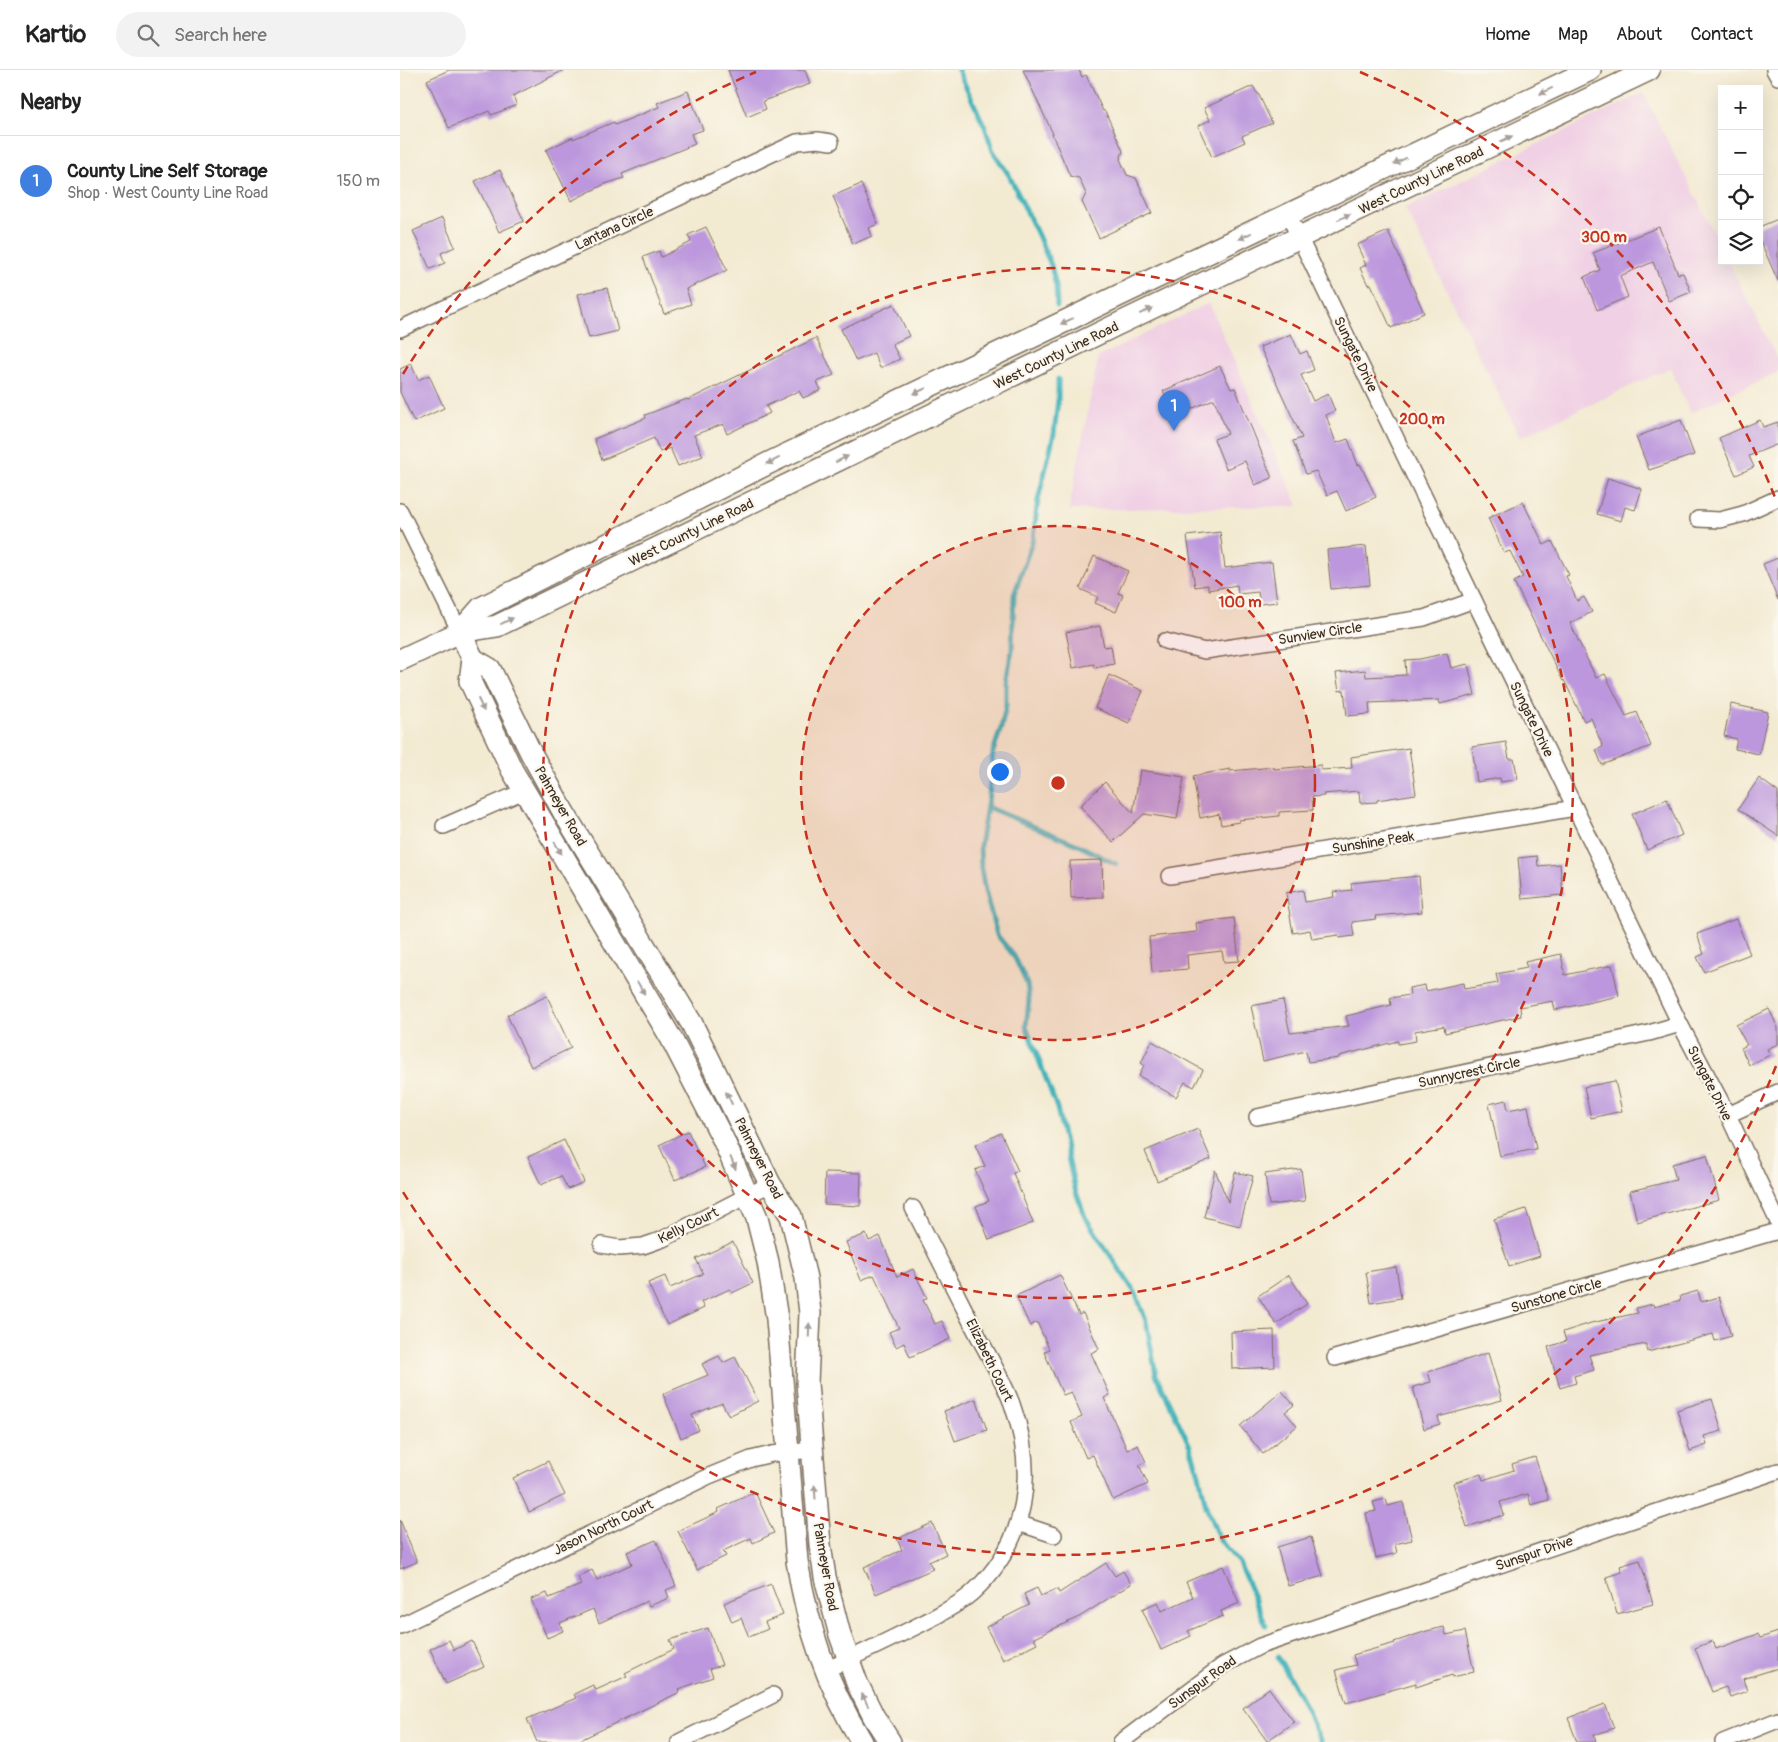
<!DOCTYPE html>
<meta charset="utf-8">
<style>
body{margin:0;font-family:Pangolin,sans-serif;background:#f2f2f2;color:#222}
.controls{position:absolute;right:15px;top:15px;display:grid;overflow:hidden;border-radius:0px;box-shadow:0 5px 20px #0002}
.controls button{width:45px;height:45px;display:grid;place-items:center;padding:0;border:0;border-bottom:1px solid #e0e0e0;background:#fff;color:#222;font:25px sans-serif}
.you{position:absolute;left:599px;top:701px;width:18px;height:18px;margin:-12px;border:4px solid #fff;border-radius:50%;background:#1a73e8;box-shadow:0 0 0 8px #1a73e833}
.badge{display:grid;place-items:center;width:32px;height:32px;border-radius:50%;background:#c8321e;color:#fff;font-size:16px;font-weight:700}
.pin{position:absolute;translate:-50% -41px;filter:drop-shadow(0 1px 2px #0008)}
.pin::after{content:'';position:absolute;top:26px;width:18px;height:15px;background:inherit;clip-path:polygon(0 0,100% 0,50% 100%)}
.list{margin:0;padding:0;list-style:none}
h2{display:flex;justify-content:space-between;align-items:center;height:65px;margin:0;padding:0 20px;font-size:21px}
h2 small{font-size:16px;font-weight:400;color:#767676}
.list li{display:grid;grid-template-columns:32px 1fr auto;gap:15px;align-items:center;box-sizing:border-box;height:90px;padding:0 20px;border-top:1px solid #e0e0e0}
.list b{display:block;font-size:19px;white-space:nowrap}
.list p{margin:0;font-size:16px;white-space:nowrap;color:#767676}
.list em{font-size:16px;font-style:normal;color:#767676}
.icon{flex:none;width:28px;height:28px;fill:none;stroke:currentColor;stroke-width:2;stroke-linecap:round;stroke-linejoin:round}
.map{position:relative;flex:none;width:1378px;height:1672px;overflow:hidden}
header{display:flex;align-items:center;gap:30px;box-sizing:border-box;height:70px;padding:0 25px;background:#fff;border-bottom:1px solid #e0e0e0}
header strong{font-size:24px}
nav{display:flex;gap:28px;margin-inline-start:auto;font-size:18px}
.search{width:350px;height:45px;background:#f2f2f2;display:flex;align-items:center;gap:12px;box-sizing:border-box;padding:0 18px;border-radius:28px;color:#767676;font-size:19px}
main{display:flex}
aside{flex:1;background:#fff}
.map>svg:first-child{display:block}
.built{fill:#f0d0e4}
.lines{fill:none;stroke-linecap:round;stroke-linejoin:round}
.stream{stroke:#44b4bc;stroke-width:5}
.building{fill:#bc97dd}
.street-casing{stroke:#7b6d5d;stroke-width:18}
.secondary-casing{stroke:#7b6d5d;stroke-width:24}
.street{stroke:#fff;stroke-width:15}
.secondary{stroke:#fff;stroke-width:21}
.oneway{fill:#a79f9a}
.ring{fill:none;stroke:#c8321e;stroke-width:2.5;stroke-dasharray:9 6}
.labels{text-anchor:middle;stroke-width:4.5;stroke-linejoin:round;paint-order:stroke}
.street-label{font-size:14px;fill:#3b2a1e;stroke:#fbf7ec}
.centre{fill:#c8321e;stroke:#fbf7ec;stroke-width:2.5}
.ring-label{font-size:15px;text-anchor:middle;font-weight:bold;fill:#c8321e;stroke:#fbf7ec;stroke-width:4.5;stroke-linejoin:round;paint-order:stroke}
</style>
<header>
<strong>Kartio</strong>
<div class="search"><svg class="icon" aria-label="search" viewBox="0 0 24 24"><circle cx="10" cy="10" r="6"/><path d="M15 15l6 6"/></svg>Search here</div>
<nav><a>Home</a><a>Map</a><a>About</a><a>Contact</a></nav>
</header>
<main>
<aside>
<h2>Nearby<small></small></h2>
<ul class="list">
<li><span class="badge" style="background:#3f7fe0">1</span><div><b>County Line Self Storage</b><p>Shop · West County Line Road</p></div><em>150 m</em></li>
</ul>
</aside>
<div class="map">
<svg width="1378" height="1672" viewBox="0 0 1378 1672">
<rect width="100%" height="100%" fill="#fbf7ec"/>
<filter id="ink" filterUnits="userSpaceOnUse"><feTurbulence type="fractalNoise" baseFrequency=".02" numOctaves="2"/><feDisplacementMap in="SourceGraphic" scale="10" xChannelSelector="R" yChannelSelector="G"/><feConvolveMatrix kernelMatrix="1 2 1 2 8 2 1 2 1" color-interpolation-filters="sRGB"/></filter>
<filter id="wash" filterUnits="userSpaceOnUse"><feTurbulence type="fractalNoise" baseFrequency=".0096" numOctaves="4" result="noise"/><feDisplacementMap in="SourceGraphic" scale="20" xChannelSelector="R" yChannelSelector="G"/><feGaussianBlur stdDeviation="1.12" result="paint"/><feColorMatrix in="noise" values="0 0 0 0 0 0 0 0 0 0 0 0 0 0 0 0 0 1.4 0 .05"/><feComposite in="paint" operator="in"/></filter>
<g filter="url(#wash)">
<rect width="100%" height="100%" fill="#f3ead2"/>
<g class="built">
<path d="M1243,23L1322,178V191H1328L1378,290V302L1290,343L1270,298L1120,367L1005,138Z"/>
<path d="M809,233L898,436L669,440L698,287Z"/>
</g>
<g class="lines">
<g class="stream">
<path d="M558,0L585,57L593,81L609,105L638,165L651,195L656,216L657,236"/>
<path d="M658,309V329L654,364L638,430L633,469L614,525L612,580L606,612V636L601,658L593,682L589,725L580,776L581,799L585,821L597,865L614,886L627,914L629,930L626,956L657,1038L675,1119L685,1147L736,1224L746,1251L756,1305L790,1376L799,1404L806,1436L819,1469L839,1493L866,1555"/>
<path d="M587,737L678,775L716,794"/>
<path d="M878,1587L904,1634L921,1672"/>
</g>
</g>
<g id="blocks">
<g class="building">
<path d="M49,0H164L113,26L117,35L91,45L89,41L49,58L27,10Z"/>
<path d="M328,0H405L410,14L363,31L366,39L347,47Z"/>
<path d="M623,0H679L682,7L686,5L703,41H705L723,81L720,89L727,105L736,108L752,143L699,168L682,132L686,124L679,108L670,106L652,64H653Z"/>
<path d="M853,16L857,23H858L872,53L842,66L845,72L812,87L798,56L810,50L804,38Z"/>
<path d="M288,21L303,60L291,64L295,74L222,104L224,108L205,114L171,131L146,80L173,67V69L214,52L215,55L259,37L257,33Z"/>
<path d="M100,100L124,151L99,162L75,111Z"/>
<path d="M461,114L478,154L469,158L472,166L453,174L433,126Z"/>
<path d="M42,148L55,177L41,183L45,193L30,199L13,161Z"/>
<path d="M1378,149V211L1359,168V157Z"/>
<path d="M306,157L327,200L286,219L291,234L264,244L243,187L259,181L261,187L291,172L288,165Z"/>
<path d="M1259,157L1278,204L1283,203L1291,222L1269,231L1253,192L1220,206L1228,227L1197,240L1184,207L1200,200L1193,183Z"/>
<path d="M988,161L1024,243L991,258L971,214L968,215L960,198L966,195L957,175Z"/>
<path d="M207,218L218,261L189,268L178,224Z"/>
<path d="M494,234L509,266L492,274L500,289L480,298L474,283L456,291L441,259Z"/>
<path d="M891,264L900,284L907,281L914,300L901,305L913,331L928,324L935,341L926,345L936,373L948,369L958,395L960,394L976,427L946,441L937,421L927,425L916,401L906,404L893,371L902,368L860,277Z"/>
<path d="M416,268L434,305L417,312L421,320L403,328L399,321L366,336L370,343L327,364L323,354L294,365L303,386L278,396L270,378L260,382L254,368L202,390L194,369L246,348L245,345L287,329L288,330Z"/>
<path d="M11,294L18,310L29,305L44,338L14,352L0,322V299Z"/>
<path d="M820,296L831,319L835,318L872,408L855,415L845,391L826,399L814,369L828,364L814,329L775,346L763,321Z"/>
<path d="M1281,350L1294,385L1249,400L1236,367Z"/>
<path d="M1360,350L1363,357L1378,352V374L1349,386L1354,397L1336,405L1319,368Z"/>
<path d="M1208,408L1242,419L1235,440L1225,437L1221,451L1197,444Z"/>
<path d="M1123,432L1144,475L1152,471L1169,505L1166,506L1177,531L1184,527L1192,542L1170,553L1196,608L1205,604L1226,646L1237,642L1251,676L1202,695L1196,680L1203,677L1191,648L1184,651L1164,610L1163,611L1114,512L1123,507L1110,481L1104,483L1088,448Z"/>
<path d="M820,462L825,498L872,492L877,532L860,534L858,522L838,524L837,515L808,520V515L795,517L787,466Z"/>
<path d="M966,476L970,515L931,519L927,480Z"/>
<path d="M694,486L728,501L718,523L723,525L716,542L695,533L698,527L680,519Z"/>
<path d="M1378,488V530L1363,494Z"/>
<path d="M700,556L704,577L711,576L714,594L694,598V594L673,598L666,562Z"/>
<path d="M1047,583L1051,598L1068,594L1075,625L1040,634L1039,630L969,633L970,644L947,646L944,620L939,621L936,603L965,600L966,607L1006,605L1005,590L1020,589Z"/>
<path d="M709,605L743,621L729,653L695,638Z"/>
<path d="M1331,634L1368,642L1359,684L1335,679L1337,669L1324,666Z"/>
<path d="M1106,672L1109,689H1114L1118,709L1101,712L1100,708L1077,712L1072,677Z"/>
<path d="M1009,678L1016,724L977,730V732L960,733L959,721L923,724L924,726L912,727L913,740L879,742V746L839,750V752L821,755L819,744L800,748L793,706L830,699V701L874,697V699L921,695V700L952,698L951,687Z"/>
<path d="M740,700L784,707L777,749L744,744L713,772L680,736L705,712L733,743Z"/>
<path d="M1359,708L1378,722V766L1338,739Z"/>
<path d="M1267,729L1282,765L1247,780L1232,744Z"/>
<path d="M1137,786L1138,796L1160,794L1163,825L1122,829L1118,788Z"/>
<path d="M702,790L703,827L671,828L670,791Z"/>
<path d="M1019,806L1022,842L975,846L976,849L952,852L954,866L939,868L938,865L912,869L910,860L893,863L886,823L903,820L905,832L934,827L933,822L952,820L951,813Z"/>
<path d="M834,848L839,891L824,892L822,881L787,885L788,899L752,902L749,867L797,862L796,853Z"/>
<path d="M1336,849L1350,884L1304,902L1297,887L1304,884L1297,864Z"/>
<path d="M1161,884L1165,905L1212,895L1219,926L1155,940L1153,931L1120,937L1121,946L1045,963L1044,956L1015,961L1016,971L998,974V971L939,986V988L908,992L906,981L863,991L851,936L883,930L890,963L949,956L946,946L991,935L990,928L1010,925L1009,918L1025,915L1026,921L1063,913L1064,919L1098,913L1096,904L1127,898L1125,892Z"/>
<path d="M147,926L171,978L131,997L107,945Z"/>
<path d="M1369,939L1378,958V974L1367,979L1370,985L1349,995L1341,978L1347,975L1336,955Z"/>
<path d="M752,971L803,1000L794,1017L785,1012L776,1027L739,1006L744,995L741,993Z"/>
<path d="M1215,1011L1222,1041L1191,1048L1184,1017Z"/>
<path d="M1106,1030L1108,1040L1128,1036L1136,1079L1100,1086L1089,1034Z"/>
<path d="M798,1059L811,1089L757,1111L745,1081Z"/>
<path d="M288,1061L305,1097L275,1110L259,1075Z"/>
<path d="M601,1063L618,1101L613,1103L633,1153L589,1170L576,1136L589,1131L575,1100L585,1096L575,1075Z"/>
<path d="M164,1070L184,1112L168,1119L161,1106L141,1115L128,1087Z"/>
<path d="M1307,1085L1319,1130L1237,1152L1230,1121L1276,1110L1272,1094Z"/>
<path d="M901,1099L905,1131L869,1135L865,1104Z"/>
<path d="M815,1100L828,1132L835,1102L853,1106L840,1156L804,1147Z"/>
<path d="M425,1102L461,1103L460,1136L424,1134Z"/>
<path d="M1126,1139L1140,1186L1109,1196L1094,1149Z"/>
<path d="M466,1164L469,1171L480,1166L497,1207L513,1199L527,1228L523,1230L535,1254L542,1251L550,1269L510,1287L504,1273L496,1277L489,1262L499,1258L474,1205L461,1210L446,1172Z"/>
<path d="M333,1172L353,1213L332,1223L330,1219L301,1232L304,1238L267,1255L248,1213L265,1206L270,1218L303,1204L296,1189Z"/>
<path d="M996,1197L1001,1228L971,1233L966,1202Z"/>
<path d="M660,1205L679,1245L683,1243L699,1279L691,1283L710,1325L704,1328L727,1380L738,1375L746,1392L739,1395L748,1414L713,1430L693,1385L686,1388L671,1352L682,1347L671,1322L663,1325L644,1282L649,1279L637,1252L630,1256L616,1226Z"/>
<path d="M889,1205L907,1234L876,1254L858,1226Z"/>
<path d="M1298,1221L1301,1232L1319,1227L1331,1266L1315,1271L1313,1264L1248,1282L1246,1274L1189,1285L1194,1300L1174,1306L1176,1313L1160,1318L1148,1277L1166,1271L1163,1262L1191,1253L1238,1243L1236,1238L1253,1234L1254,1237L1281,1230L1280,1226Z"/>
<path d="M874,1260L875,1297L832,1299L831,1262Z"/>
<path d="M1088,1283L1102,1330L1038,1347L1040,1354L1024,1359L1013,1317L1031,1312L1028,1302Z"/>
<path d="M319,1286L323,1293L335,1287L358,1331L329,1346L322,1333L292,1345L299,1360L281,1368L263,1324L308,1305L302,1294Z"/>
<path d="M882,1321L894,1335L885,1342L897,1356L863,1384L840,1356Z"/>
<path d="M576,1329L587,1360L555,1371L544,1341Z"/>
<path d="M1312,1329L1322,1361L1304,1366L1307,1375L1290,1381L1277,1340Z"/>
<path d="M1135,1387L1149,1430L1131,1435L1128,1424L1100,1432L1104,1445L1067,1457L1053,1413L1081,1404L1083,1410L1114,1400L1112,1394Z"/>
<path d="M148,1391L165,1425L129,1442L113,1408Z"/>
<path d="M355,1422L374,1463L353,1473L351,1468L323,1481L326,1486L297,1500L278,1461L319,1442L318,1439Z"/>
<path d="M986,1429L988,1436L1003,1432L1012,1470L995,1474L997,1483L976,1488L966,1443L976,1441L973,1432Z"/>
<path d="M0,1450L17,1492L0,1499Z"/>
<path d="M532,1453L546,1484L529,1492L533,1499L476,1524L464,1497L502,1480L497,1469Z"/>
<path d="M911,1467L923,1506L888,1516L877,1477Z"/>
<path d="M256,1470L276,1516L266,1520L269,1528L249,1536L247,1531L199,1553L193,1539L160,1553L163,1561L147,1568L131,1529L147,1523L149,1528L181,1515L178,1507L192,1500L197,1510L232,1494L227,1482Z"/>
<path d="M1240,1490L1253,1534L1217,1544L1206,1507L1222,1502L1220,1496Z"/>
<path d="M706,1493L715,1506L723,1501L731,1514L681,1546L634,1568L637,1573L603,1590L586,1557L629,1535L624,1524L637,1518L641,1526L657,1519L659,1523Z"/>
<path d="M823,1496L839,1533L821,1541L823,1546L788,1561L791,1566L761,1580L742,1539L758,1532L762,1541L793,1527L786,1512Z"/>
<path d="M371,1514L383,1545L365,1552L368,1559L349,1567L341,1548L332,1552L324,1533Z"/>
<path d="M1044,1557L1046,1565L1065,1561L1074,1602L1053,1607L1052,1605L1016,1617V1613L946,1633L936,1600L956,1595L953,1585L995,1573L994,1572L1027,1561Z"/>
<path d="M308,1558L322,1595L310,1599L313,1607L279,1619L280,1622L176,1672H137L127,1649L176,1628L174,1624L193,1615L196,1620L227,1606L225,1603L274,1579L270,1570Z"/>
<path d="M1378,1562V1598L1343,1609L1347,1621L1330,1627L1326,1617L1312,1622L1295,1578L1313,1571L1316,1579L1358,1564L1360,1568Z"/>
<path d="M49,1570L54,1580L72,1571L84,1597L46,1614L30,1579Z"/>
<path d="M869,1618L894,1652L867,1671L843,1638Z"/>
<path d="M1205,1634L1214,1658L1194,1665L1196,1672H1177L1168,1648Z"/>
</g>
</g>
</g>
<g filter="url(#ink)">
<use href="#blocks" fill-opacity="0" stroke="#7b6d5d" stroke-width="1"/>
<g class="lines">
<g class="street-casing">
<g id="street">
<path d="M1374,0L1378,7"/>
<path d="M888,144L1074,530L1280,954L1328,1045L1378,1152"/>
<path d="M0,259L397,72L418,70L431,72"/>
<path d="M0,441L60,562"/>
<path d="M1298,449L1320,450L1343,444L1378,428"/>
<path d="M765,571L805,581L1024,548L1074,530"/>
<path d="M44,756L124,721"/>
<path d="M770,806L1175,738"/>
<path d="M1328,1045L1378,1022"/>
<path d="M857,1047L1249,963L1280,954"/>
<path d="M202,1175L219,1178L243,1176L263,1169L370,1114"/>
<path d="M935,1288L1378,1161"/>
<path d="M618,1453L654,1465"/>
<path d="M0,1556L309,1406L351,1389L372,1384L412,1380"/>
<path d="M426,1600C459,1584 492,1569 525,1552C541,1543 559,1535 573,1522C628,1471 637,1403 612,1334C602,1307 586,1282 573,1256C553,1217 533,1177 513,1138"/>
<path d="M279,1672L373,1625"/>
<path d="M721,1672L822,1596L860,1576L1378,1401"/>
<path d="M1323,1672L1378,1650"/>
</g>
</g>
<g class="secondary-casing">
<g id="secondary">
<path d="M60,562L81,538L371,392L1190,0"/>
<path d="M60,562L73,589L70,611L112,700L271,968L323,1069L357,1148L368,1192L377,1249L397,1491C408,1559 426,1613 462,1672"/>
<path d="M73,589L90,599L131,683L164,743L292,954L370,1114L391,1146L406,1208L410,1243L407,1313L420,1475L425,1507L440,1565L457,1613L474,1647L490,1672"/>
<path d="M0,590L60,562L97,556L714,256L1249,0"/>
</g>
</g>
<use href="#street" class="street"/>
<use href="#secondary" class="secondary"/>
</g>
<defs><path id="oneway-solid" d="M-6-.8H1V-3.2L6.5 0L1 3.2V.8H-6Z" transform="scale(1.25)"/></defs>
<g class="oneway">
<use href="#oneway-solid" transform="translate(1146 21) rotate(154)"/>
<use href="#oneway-solid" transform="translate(1106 69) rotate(-25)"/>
<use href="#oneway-solid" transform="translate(1000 91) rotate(154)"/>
<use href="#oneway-solid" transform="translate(944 147) rotate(-26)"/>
<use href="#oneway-solid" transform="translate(845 166) rotate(154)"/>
<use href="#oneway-solid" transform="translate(746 241) rotate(-25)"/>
<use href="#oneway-solid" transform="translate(667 251) rotate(155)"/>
<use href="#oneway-solid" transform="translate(520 321) rotate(155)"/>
<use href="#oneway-solid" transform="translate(442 389) rotate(-26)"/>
<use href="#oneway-solid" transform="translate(373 391) rotate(154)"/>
<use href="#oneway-solid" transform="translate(107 551) rotate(-26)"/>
<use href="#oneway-solid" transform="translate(81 635) rotate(65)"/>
<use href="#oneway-solid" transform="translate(158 778) rotate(59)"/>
<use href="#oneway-solid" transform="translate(241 918) rotate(59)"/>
<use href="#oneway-solid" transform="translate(329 1028) rotate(-116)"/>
<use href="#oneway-solid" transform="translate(333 1093) rotate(67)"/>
<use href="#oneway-solid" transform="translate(409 1260) rotate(-88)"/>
<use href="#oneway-solid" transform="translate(415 1422) rotate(-94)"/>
<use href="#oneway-solid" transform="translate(465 1630) rotate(-117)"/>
</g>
</g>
<circle cx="658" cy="713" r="257" fill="#c8321e" fill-opacity=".12"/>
<g class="ring">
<circle cx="658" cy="713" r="257"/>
<circle cx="658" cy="713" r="515"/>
<path d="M1376 996A772 772 0 0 1 3 1122M3 304A772 772 0 0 1 356 2M960 2A772 772 0 0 1 1376 430"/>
</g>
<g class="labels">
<g class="street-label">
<text transform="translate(1021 110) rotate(-26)" y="5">West County Line Road</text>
<text transform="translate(214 158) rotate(-25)" y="5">Lantana Circle</text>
<text transform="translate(956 284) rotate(64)" y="5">Sungate Drive</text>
<text transform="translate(656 285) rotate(-26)" y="5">West County Line Road</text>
<text transform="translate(291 462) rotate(-26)" y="5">West County Line Road</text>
<text transform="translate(920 563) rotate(-9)" y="5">Sunview Circle</text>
<text transform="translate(1132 649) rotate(64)" y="5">Sungate Drive</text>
<text transform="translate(161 736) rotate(60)" y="5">Pahmeyer Road</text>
<text transform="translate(973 772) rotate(-9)" y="5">Sunshine Peak</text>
<text transform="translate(1069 1002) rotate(-12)" y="5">Sunnycrest Circle</text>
<text transform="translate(1310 1013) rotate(63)" y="5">Sungate Drive</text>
<text transform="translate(359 1088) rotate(63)" y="5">Pahmeyer Road</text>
<text transform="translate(288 1155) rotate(-26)" y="5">Kelly Court</text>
<text transform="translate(1156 1225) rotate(-16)" y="5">Sunstone Circle</text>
<text transform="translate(590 1290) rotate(64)" y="5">Elizabeth Court</text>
<text transform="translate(203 1457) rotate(-26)" y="5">Jason North Court</text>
<text transform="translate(1134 1483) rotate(-19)" y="5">Sunspur Drive</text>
<text transform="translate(426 1497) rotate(80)" y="5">Pahmeyer Road</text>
<text transform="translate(802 1612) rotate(-36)" y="5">Sunspur Road</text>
</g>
</g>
<circle cx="658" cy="713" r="8" class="centre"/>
<g class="ring-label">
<text x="1204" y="172">300 m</text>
<text x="1022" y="354">200 m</text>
<text x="840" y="537">100 m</text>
</g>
</svg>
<div class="controls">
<button>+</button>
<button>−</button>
<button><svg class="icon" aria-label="locate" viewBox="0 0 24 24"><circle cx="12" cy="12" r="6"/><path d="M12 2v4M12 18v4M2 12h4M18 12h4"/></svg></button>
<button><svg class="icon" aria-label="layers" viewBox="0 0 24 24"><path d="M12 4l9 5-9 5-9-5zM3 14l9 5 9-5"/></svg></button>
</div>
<div class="you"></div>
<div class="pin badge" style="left:774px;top:361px;background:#3f7fe0">1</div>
</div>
</main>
